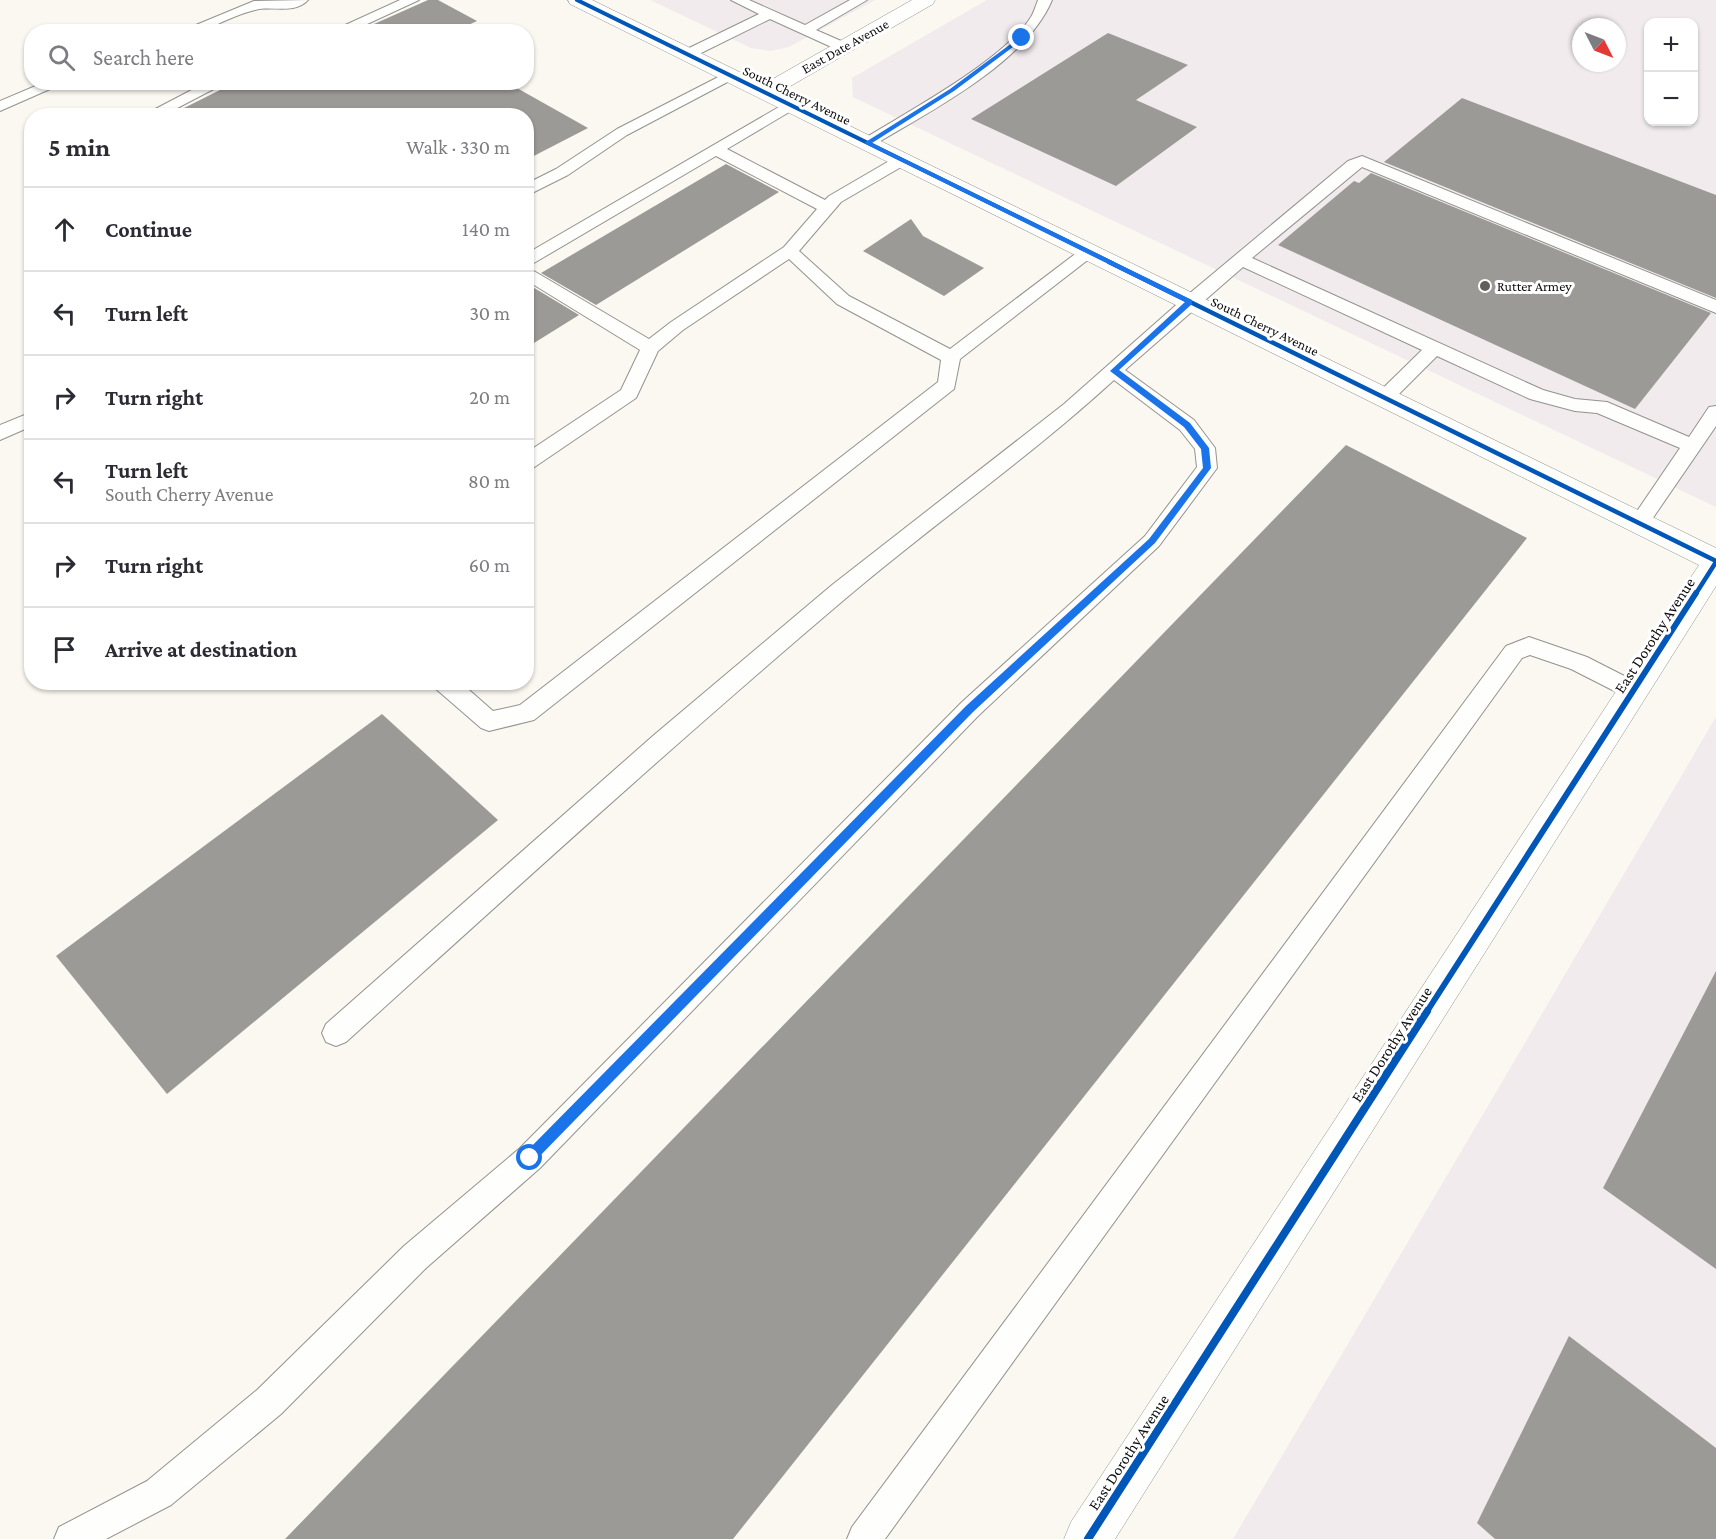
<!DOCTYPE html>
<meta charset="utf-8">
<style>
body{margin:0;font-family:"Crimson Pro",serif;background:#f2f2f3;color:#2b2b33}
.controls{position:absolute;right:18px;top:18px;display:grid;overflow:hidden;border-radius:12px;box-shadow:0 2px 4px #0004}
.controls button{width:54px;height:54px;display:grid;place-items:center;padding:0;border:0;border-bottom:2px solid #e1e1e2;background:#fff;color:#2b2b33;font:30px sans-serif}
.compass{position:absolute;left:1572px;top:18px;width:54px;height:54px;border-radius:50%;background:#fff;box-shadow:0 2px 4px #0004;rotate:132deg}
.stop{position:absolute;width:18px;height:18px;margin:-14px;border:4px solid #1a73e8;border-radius:50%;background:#fff}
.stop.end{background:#1a73e8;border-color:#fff;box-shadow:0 2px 6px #0008}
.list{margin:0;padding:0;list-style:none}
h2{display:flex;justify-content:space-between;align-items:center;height:78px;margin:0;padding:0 24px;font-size:26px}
h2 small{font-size:20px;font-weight:400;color:#7c7c81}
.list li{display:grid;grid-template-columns:39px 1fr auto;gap:18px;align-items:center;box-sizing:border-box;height:84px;padding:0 24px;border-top:2px solid #e1e1e2}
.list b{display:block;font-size:22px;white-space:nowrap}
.list p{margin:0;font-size:20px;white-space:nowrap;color:#7c7c81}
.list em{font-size:20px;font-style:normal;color:#7c7c81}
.icon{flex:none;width:33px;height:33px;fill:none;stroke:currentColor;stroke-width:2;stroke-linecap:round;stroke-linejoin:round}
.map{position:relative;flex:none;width:1716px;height:1539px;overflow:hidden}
.search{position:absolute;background:#fff;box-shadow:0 2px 4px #0004;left:24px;top:24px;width:510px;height:66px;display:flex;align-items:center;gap:15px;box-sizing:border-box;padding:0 21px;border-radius:24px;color:#7c7c81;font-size:22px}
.panel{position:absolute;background:#fff;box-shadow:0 2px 4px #0004;left:24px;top:108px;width:510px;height:582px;border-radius:24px}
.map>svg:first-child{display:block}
.industrial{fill:#f1ebed;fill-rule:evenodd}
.building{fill:#9c9a96}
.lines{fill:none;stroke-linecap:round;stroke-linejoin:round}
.service-casing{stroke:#93928f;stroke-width:2}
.minor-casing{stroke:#93928f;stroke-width:1}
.service{fill:#fefefd;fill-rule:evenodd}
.minor{fill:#fefefd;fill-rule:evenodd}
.cycleway-far3-casing{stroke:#fff;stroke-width:6}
.cycleway-far2-casing{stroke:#fff;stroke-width:8}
.cycleway-far1-casing{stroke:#fff;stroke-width:10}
.cycleway-casing{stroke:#fff;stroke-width:11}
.cycleway-far3{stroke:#0057b8;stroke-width:4}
.cycleway-far2{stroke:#0057b8;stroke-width:4.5}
.cycleway-far1{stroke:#0057b8;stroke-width:6}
.cycleway{stroke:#0057b8;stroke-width:8}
.route{fill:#1a73e8}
.poi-dot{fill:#5f5f5c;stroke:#fff;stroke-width:2}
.labels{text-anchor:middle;stroke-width:6;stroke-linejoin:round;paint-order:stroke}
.far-street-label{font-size:14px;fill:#0c0c0c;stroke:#fff}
.far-poi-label{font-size:14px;fill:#0c0c0c;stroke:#fff;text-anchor:start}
.street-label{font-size:16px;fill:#0c0c0c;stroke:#fff}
</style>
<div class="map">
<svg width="1716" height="1539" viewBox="0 0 1716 1539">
<rect width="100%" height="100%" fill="#faf8f0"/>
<g class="industrial">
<path d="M650,0H875L789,47L770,51L751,48Z"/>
<path d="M987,0H1716V507L853,97L852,78ZM1648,22H1694V122H1648ZM1581,27H1617V63H1581Z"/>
<path d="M1716,717V1539H1233L1475,1128Z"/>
</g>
<g class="building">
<path d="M428,0H438L477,21L453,32H356Z"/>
<path d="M1108,33L1188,65L1136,100L1197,127L1116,186L971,119Z"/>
<path d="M236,82H506L588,128L526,160V116H168Z"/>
<path d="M1462,98L1716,195V298L1384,162Z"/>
<path d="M726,164L779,192L596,305L541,273Z"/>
<path d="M1371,173L1711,313L1635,409L1278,245L1354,181L1359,183Z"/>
<path d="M911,219L923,236L984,268L944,296L863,251Z"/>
<path d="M526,283L579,315L526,348Z"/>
<path d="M1346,445L1527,538L733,1539H285Z"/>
<path d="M382,714L498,820L167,1094L56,956Z"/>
<path d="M1716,971V1269L1603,1188Z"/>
<path d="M1569,1336L1716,1448V1539H1495L1477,1523Z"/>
</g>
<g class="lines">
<g class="service-casing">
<g id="service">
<path d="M308,0C294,15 272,5 255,10C225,17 213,32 179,32L254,1Z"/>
<path d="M400,0H419L350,32H330Z"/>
<path d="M731,0H749L805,25L850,0H867L816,30L848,44L850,47L848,50H838L770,19L693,57H683L681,54L683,51L759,14Z"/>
<path d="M1038,0H1052C1026,63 929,112 872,146H862L859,143L862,140C907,112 1003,61 1031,17C1034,12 1036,5 1038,0Z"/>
<path d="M730,71L737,75L735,78L627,135L568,175L526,196V184L556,169L617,129Z"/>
<path d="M45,82H66L0,111V101Z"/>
<path d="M207,82H227L162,116H142Z"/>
<path d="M791,100L796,102L799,105L796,108L727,149L825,200L829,196L896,157H908L910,160L908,163L841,202L799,251L849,296L950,349L1083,248H1095L1098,252L960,359L954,389L534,720L489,731L481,728L436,689L433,682H460L493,711L520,705L938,382L941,360L837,304L789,259L683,330L658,351L636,398L533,468L526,470V453L621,390L640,350L526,280V254ZM716,156L817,209L784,247L671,322L649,339L527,267Z"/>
<path d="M1362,156L1716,300V313L1362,167L1252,258L1543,390L1575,399L1607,402L1689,437L1709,407L1716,406V426L1646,528L1639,531L1632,528L1629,523L1680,448L1597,413L1575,411L1530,399L1437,356L1391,402L1384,404L1377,402L1375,398L1377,394L1422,350L1243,267L1125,370L1194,420L1215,448L1217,468L1159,546L978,716L540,1168L426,1268L281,1414L171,1505L106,1539H54L59,1527L147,1481L257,1390L404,1246L520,1148L962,702L1145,536L1197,467L1195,449L1180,430L1114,380C1029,458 933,524 845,599C675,743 511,893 346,1042L336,1046L326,1042L322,1033L326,1024L654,735L832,585L1064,404L1184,298L1348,161Z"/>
<path d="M32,412V426L0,440V425Z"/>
<path d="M1529,637L1587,657L1642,685L1645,692L1642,699L1634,701L1571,669L1530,655L1522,658L885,1539H847L852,1527L1506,646Z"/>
</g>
</g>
<g class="minor-casing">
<path id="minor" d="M568,0H592L764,84L912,0H935L933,4L780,92L1716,548V586L1115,1539H1064L1071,1522L1699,565L570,4Z"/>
</g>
<use href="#service" class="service"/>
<use href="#minor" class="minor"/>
<g class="cycleway-far3-casing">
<path id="cycleway-far3" d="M577,0L1112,263"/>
</g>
<g class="cycleway-far2-casing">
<g id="cycleway-far2">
<path d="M1109,262L1716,561"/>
<path d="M1695,595L1716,562"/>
</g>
</g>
<g class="cycleway-far1-casing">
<path id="cycleway-far1" d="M1426,1013L1696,593"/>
</g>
<g class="cycleway-casing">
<path id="cycleway" d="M1088,1539L1427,1011"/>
</g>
<use href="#cycleway-far3" class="cycleway-far3"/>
<use href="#cycleway-far2" class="cycleway-far2"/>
<use href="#cycleway-far1" class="cycleway-far1"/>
<use href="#cycleway" class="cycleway"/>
</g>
<path class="route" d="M1020,37L1025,38L954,91L872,143L1192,300V304L1119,370L1190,423L1209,448L1211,468L1155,543L973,712L534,1162H525V1153L966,706L1149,539L1203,468L1201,449L1184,427L1110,371L1185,302L864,143L950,89Z"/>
<circle class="poi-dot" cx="1485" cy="286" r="6"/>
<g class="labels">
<g class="far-street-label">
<text transform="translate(845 46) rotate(-29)" y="5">East Date Avenue</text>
<text transform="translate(797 95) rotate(26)" y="5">South Cherry Avenue</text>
<text transform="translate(1265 326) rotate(26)" y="5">South Cherry Avenue</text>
</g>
<g class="far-poi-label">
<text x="1497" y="291">Rutter Armey</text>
</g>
<g class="street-label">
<text transform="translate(1654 635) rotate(-57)" y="6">East Dorothy Avenue</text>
<text transform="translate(1391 1044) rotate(-57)" y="6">East Dorothy Avenue</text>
<text transform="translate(1128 1452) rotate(-57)" y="6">East Dorothy Avenue</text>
</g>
</g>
</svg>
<div class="controls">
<button>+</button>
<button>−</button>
</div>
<svg class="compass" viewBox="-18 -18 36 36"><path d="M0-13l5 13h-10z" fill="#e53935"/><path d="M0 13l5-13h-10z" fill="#7c7c81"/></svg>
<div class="stop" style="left:530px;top:1158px"></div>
<div class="stop end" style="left:1022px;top:38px"></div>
<div class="search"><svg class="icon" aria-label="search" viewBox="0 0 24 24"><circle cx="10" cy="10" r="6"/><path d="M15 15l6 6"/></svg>Search here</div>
<section class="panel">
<h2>5 min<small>Walk · 330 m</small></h2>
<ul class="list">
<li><svg class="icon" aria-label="ahead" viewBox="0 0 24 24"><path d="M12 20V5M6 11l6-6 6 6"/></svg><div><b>Continue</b></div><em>140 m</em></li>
<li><svg class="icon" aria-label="left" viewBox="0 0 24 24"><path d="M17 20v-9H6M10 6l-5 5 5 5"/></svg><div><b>Turn left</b></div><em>30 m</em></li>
<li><svg class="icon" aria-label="right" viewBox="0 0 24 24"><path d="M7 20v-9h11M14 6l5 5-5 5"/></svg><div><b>Turn right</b></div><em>20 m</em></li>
<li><svg class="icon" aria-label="left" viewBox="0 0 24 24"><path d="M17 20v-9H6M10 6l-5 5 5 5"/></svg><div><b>Turn left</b><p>South Cherry Avenue</p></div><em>80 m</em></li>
<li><svg class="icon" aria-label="right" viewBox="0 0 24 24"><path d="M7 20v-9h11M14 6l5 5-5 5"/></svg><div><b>Turn right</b></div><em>60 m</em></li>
<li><svg class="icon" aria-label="arrive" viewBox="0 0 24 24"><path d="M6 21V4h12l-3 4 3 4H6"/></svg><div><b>Arrive at destination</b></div></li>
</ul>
</section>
</div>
